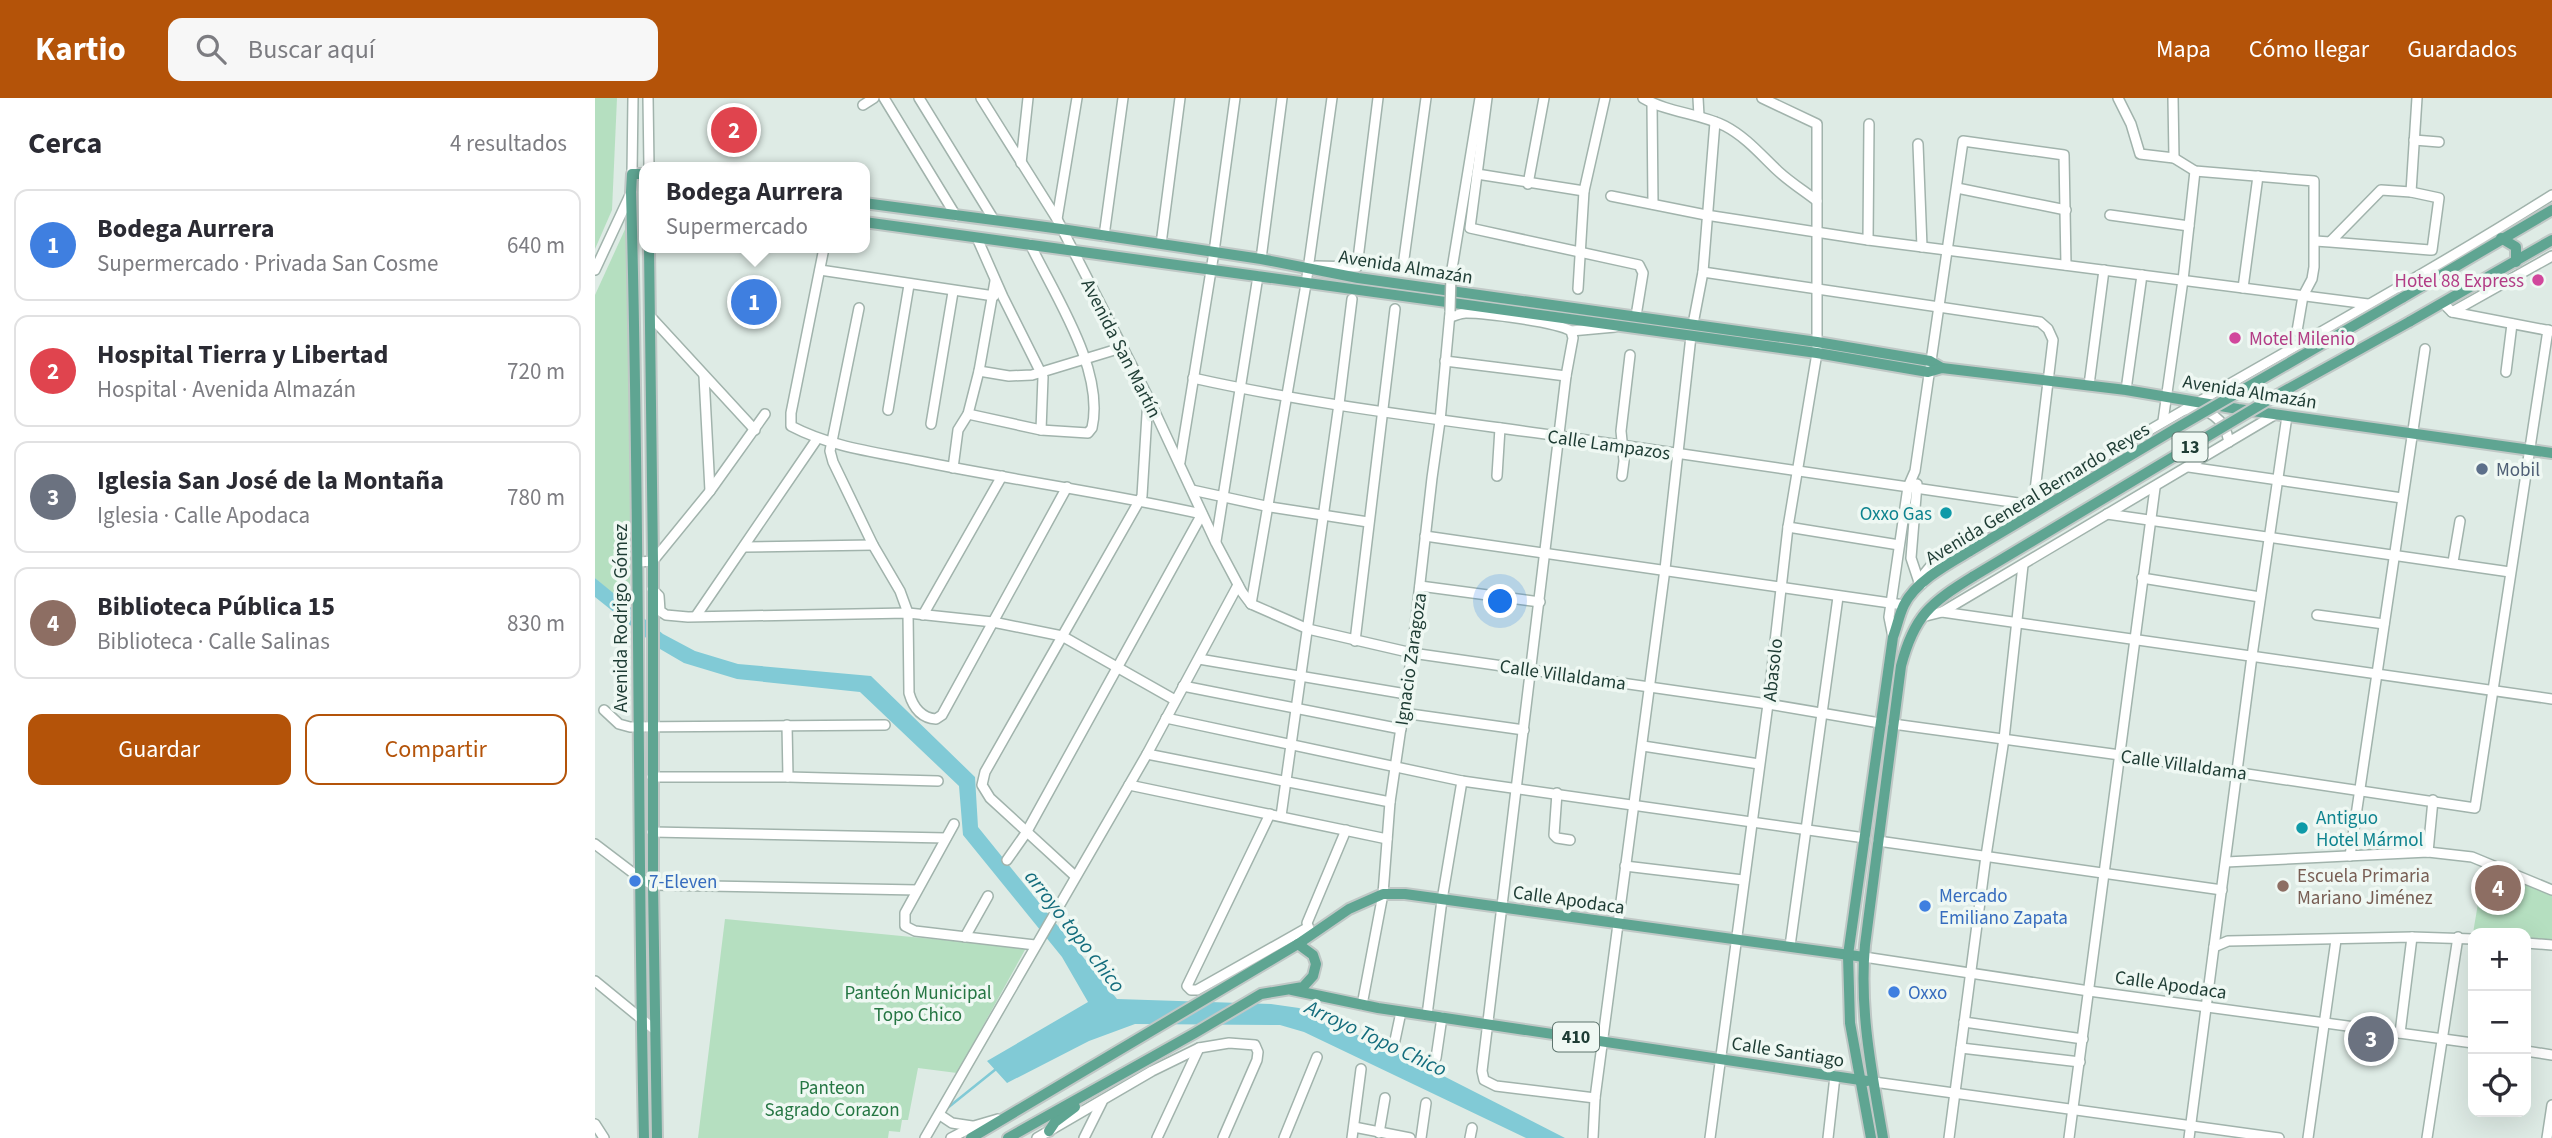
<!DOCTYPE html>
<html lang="es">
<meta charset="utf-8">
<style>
body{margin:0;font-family:"Source Sans 3",sans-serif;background:#f7f7f7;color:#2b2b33}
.controls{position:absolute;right:21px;bottom:21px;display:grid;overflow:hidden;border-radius:14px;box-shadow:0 7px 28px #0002}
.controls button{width:63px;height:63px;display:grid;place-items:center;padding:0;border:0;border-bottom:2px solid #e1e1e2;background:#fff;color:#2b2b33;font:35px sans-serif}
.you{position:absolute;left:906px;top:504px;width:24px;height:24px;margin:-18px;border:5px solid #fff;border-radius:50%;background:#1a73e8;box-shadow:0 0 0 10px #1a73e833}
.badge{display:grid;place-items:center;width:46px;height:46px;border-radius:50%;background:#b45309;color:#fff;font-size:23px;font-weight:700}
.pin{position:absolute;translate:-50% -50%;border:4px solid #fff;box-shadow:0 2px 7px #0006}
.popup{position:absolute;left:44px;top:64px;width:231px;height:91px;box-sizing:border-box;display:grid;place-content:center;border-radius:14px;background:#fff;filter:drop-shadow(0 2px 5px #0005);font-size:23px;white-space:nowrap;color:#7c7c81}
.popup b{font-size:26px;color:#2b2b33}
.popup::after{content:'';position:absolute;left:50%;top:100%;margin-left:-14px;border:14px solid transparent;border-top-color:#fff}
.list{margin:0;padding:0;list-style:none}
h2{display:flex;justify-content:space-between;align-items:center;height:91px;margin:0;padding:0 28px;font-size:30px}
h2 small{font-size:23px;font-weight:400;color:#7c7c81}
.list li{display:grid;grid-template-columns:46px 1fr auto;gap:21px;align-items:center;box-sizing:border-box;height:112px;margin:0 14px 14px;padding:0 14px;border:2px solid #e1e1e2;border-radius:14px}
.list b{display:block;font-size:26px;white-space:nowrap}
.list p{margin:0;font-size:23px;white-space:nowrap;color:#7c7c81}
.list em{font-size:23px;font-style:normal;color:#7c7c81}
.actions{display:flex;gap:14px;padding:21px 28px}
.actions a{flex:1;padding:16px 0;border:2px solid #b45309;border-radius:14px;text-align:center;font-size:24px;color:#b45309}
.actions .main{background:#b45309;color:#fff}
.icon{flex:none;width:38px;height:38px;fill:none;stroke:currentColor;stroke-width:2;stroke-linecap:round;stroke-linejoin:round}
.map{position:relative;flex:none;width:1957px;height:1040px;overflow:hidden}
header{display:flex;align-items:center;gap:42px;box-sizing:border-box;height:98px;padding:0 35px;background:#b45309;color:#fff}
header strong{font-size:33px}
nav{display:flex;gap:38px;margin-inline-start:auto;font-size:24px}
.search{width:490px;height:63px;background:#f7f7f7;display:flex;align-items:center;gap:18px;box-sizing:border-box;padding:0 24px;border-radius:14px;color:#7c7c81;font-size:26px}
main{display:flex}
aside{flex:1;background:#fff}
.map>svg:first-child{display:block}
.green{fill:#b5dfc0}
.water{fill:#81cad6}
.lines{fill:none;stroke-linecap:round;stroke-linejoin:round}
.stream{stroke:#81cad6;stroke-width:2.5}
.minor-casing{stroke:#a1b3ac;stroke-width:12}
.major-casing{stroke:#c0c8c6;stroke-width:14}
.minor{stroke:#fff;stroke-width:9}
.major{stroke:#5fa592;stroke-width:10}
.minor-bridge-casing{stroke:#a1b3ac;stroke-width:12;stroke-linecap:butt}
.major-bridge-casing{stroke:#c0c8c6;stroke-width:14;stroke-linecap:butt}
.minor-bridge{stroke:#fff;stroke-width:9}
.major-bridge{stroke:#5fa592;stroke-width:10}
.hotel-dot{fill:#d1479c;stroke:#eff8f3;stroke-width:2.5}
.service-dot{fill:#5c6f8a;stroke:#eff8f3;stroke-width:2.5}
.culture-dot{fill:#0f9aa8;stroke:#eff8f3;stroke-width:2.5}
.shop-dot{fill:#3f7fe0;stroke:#eff8f3;stroke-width:2.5}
.education-dot{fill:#8d6e63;stroke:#eff8f3;stroke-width:2.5}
.labels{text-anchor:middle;stroke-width:7;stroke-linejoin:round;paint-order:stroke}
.shield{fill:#eff8f3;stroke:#5d746d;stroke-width:2}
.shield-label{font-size:18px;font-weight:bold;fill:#1e3c34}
.street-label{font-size:19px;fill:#1e3c34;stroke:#eff8f3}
.hotel-label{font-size:19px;fill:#b23c85;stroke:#eff8f3;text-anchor:end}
.service-label{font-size:19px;fill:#4e5e75;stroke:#eff8f3;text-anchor:start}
.culture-label{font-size:19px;fill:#0d838f;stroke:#eff8f3;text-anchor:end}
.education-label{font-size:19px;fill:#785e54;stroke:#eff8f3;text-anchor:start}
.shop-label{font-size:19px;fill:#366cbe;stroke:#eff8f3;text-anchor:start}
.park-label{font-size:19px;fill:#257643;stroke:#eff8f3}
.water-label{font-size:21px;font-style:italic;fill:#146d7d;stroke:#eff8f3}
</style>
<header>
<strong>Kartio</strong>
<div class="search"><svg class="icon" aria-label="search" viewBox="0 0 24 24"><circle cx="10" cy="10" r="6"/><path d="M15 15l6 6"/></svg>Buscar aquí</div>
<nav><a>Mapa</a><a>Cómo llegar</a><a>Guardados</a></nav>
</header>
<main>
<aside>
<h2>Cerca<small>4 resultados</small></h2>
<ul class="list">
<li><span class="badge" style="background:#3f7fe0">1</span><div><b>Bodega Aurrera</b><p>Supermercado · Privada San Cosme</p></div><em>640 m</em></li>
<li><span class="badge" style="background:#e0444e">2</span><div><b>Hospital Tierra y Libertad</b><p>Hospital · Avenida Almazán</p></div><em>720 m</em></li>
<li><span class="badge" style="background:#6b7280">3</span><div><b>Iglesia San José de la Montaña</b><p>Iglesia · Calle Apodaca</p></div><em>780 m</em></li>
<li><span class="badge" style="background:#8d6e63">4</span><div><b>Biblioteca Pública 15</b><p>Biblioteca · Calle Salinas</p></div><em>830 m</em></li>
</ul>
<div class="actions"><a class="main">Guardar</a><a>Compartir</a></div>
</aside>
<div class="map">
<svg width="1957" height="1040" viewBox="0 0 1957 1040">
<rect width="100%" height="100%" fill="#deebe5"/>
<g class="green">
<path d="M0,0H22L17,112L0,151Z"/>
<path d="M32,127L36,457L34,510L0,480V197Z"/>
<path d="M1890,764L1957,793V847L1931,845V835H1878L1877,841Z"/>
<path d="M130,821L431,850L362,975L323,970L313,1022H307L305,1034L294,1033L293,1040H103Z"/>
</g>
<path class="water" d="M0,480L68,536L100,553L143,566L276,578L380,679L383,729L522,901L676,906L704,910L817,962L970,1040H931L709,934L685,927L540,926L494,943L412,985L392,963L493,904L467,859L368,737L364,688L265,594L142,581L89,565L65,551L0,499Z"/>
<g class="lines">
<path class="stream" d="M350,1012L401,971"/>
<g class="minor-casing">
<g id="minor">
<path d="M53,0L54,69"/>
<path d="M289,0L361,118"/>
<path d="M324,0L399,122"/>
<path d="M386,0L462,121L553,299L621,445L647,494L656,506L713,531L817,555L1173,606L1285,625"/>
<path d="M892,0L875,130L1044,167L1048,175L1041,218"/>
<path d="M1048,0C1074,15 1104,15 1130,28C1151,39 1166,57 1183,73C1195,84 1209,93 1222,103"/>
<path d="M1103,0L1104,18"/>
<path d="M1523,0L1536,26L1545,56L1579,60L1600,73L1719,83V169L1717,181L1708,198L1702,233"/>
<path d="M1578,0L1579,60"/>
<path d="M1057,5L1058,106"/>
<path d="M268,7L279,0"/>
<path d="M1819,42L1844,44"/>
<path d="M1323,46L1327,149"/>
<path d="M426,65L433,0"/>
<path d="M37,76L38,0"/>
<path d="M882,76L989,93"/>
<path d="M933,86L949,0"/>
<path d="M1362,90L1471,112"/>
<path d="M1816,94L1822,0"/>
<path d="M1016,98L1111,117L1273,142L1773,206"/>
<path d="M1515,117L1594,128"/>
<path d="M462,121L482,0"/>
<path d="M509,138L528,0"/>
<path d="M382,140L408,199L448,279L446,332"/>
<path d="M1273,142L1274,26"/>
<path d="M1720,143L1735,144L1835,152H1837L1844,100L1816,94L1786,92L1735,144"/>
<path d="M566,146L585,0"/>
<path d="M229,150L196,315V328C236,349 280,354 324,363C418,382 513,395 607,416L431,735L412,762"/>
<path d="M666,161L687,0"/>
<path d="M721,168L762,169L783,0"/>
<path d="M808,168L831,0"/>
<path d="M0,172L35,97"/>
<path d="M225,172L399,198"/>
<path d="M1108,174L1445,224L1453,231L1458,242L1439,401"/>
<path d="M856,177L885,0"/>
<path d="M1648,190L1663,78"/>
<path d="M983,191L989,93L1010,0"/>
<path d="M1848,205L1857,214L1956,233"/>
<path d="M264,210L235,353L238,364L278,447L305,493L313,515L314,595C318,609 326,620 341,621L347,617L472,389"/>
<path d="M1857,214L1957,158"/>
<path d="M55,218L160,332"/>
<path d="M855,219C860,218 865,215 871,215C890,215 962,224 976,233L978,240L971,278L887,973L889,982L901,988L1000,1000"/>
<path d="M1098,226L1108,174L1120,24"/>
<path d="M976,233L1020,229"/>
<path d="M850,263L971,278"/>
<path d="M384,273L414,278L437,277L526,250"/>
<path d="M1911,274L1917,226"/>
<path d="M109,278L115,393"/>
<path d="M598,280C719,307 842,321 964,338C1120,360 1275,383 1430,406"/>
<path d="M1494,287L1509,172"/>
<path d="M1531,292L1547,177"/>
<path d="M293,312L314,187"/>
<path d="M1590,312C1613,308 1630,321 1634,344"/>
<path d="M373,316L446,332L493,335L497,330C510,272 460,198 435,146"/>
<path d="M1568,323L1588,182L1600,73"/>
<path d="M336,326L358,194"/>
<path d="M585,364L619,154L640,0"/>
<path d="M1594,369L1807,400"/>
<path d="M358,370L363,332L373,316L384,273L400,183"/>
<path d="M902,378L905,330"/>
<path d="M1027,378L1029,363L1026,333L1035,257"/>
<path d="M1322,386L1316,460L1325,487"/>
<path d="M597,392L675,409L773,424"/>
<path d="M1512,416L1915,474"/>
<path d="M1193,429L1304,447"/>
<path d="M830,438L1309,507"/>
<path d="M621,443L663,178"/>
<path d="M149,449L278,447"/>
<path d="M44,464L58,463L115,393L170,316"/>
<path d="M1858,464L1865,423"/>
<path d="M1547,480L1665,499"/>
<path d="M1327,486L1329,476L1338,465C1383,434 1430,406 1477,378C1636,282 1800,196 1957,97"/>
<path d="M825,488L945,504"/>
<path d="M57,491L64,498L65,513L71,517L93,519L313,515L398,524L467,538L580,602"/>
<path d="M656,506L711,186L737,0"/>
<path d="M1347,514L1957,601"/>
<path d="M328,517L407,378"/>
<path d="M1722,517L1789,526"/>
<path d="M101,518L222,341"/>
<path d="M1327,519L1347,514L1681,316"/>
<path d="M1298,539L1294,519L1313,389L1320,373L1368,43L1469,57L1471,167"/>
<path d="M760,543L800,211"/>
<path d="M604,561L811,596"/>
<path d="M588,588L806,631"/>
<path d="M9,612L24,626L35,629L290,627"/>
<path d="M808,615L929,632"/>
<path d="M571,620L867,683L1270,740"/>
<path d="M1298,626L1525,657L1880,710L1953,232"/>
<path d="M192,627L193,679"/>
<path d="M1048,648L1164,666"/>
<path d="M552,656L795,704"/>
<path d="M57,679H193L343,683"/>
<path d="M534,687L792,741"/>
<path d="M962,695L959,737L962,740L975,742"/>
<path d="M675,716L592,888L596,892H602L712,830"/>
<path d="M686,718L744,306L757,201"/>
<path d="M359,726L310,815V828L320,833L440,847"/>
<path d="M57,734L351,740"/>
<path d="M1283,743L1627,792"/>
<path d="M0,746L46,781L58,787L322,792"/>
<path d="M1833,754L1838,702"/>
<path d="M1755,758L1830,251"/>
<path d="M1631,764L1833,754L1877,759L1957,792"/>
<path d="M1030,768L1148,782"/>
<path d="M480,778L395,700L387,687L390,674L547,398L553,300"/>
<path d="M715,833L712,825L751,732"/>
<path d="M370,839L393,798"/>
<path d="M1931,845L1957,847"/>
<path d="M1195,848L1243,499"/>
<path d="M1619,849L1633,843L1817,839L1878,841"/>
<path d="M1269,859L1494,893L1878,945"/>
<path d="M0,883L60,932"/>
<path d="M767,907L788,796L795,704L817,555L837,380L845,323L855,215"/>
<path d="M832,917L847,802L867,683"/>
<path d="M1369,924L1488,941"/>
<path d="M1805,935L1817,839"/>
<path d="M799,947L806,914"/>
<path d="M1366,950L1485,964"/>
<path d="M1931,953L1957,957"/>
<path d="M841,960L847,919"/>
<path d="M1279,984L1684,1040"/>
<path d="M345,1017L357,1025L377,1028"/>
<path d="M0,1026L9,1040"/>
<path d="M759,1029L815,1040"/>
<path d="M784,1035L790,1000"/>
<path d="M330,1040L552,656L643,487"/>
<path d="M356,1040L379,1028L403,1021"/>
<path d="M442,1040L557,973L604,950L634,945L660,947L663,954L662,962L628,1040"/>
<path d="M489,1040L507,1004"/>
<path d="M562,1040L604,950"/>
<path d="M689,1040L722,959"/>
<path d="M757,1040L766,971"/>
<path d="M826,1040L831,1005"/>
<path d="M875,1040L877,1030"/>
<path d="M998,1040L1000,1000L1070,471L1096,238"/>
<path d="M1115,1040L1173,606L1193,429L1222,255V26L1167,0"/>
<path d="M1233,1040L1240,978"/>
<path d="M1354,1040L1391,758L1409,641L1428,467"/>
<path d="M1474,1040L1560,390"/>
<path d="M1594,1040L1657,558L1692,318"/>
<path d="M1713,1040L1741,842"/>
<path d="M1832,1040L1863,839"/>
<path d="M1952,1040L1957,1007"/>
</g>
</g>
<g class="major-casing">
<g id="major">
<path d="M49,76H37L36,94C45,410 42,725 49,1040"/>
<path d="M269,105L466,131L666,161L763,180L1222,244L1335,263L1347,270"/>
<path d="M269,124L1222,255L1333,274L1347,270L1531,292L1643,311L1957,355"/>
<path d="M1906,140L1921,149V164"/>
<path d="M54,150L58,463V787L62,1040"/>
<path d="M1807,200L1957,112"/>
<path d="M1814,224L1957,142"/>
<path d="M697,892L783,910L1272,983"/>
<path d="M454,1033L460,1024L480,1009"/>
<path d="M376,1040L703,846L754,811L788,796H810L1269,859"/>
<path d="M413,1040L600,935L666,896L708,889L718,878L721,866L718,857L703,846"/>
<path d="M1276,1040L1255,925L1253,857L1298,539C1302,529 1304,517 1309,507C1321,483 1353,466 1375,453"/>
<path d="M1288,1040C1277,975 1264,912 1270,847L1306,568C1319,518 1335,505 1379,478"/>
</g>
</g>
<use href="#minor" class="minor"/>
<use href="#major" class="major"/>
<g class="minor-bridge-casing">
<path id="minor-bridge" d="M855,213L856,177"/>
</g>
<g class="major-bridge-casing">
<g id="major-bridge">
<path d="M1375,453L1585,328L1807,200"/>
<path d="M1379,478L1675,301L1814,224"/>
</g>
</g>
<use href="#minor-bridge" class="minor-bridge"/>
<use href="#major-bridge" class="major-bridge"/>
</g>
<g class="hotel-dot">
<circle cx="1943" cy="182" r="7"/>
<circle cx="1640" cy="240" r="7"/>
</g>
<circle class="service-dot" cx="1887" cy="371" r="7"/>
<g class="culture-dot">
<circle cx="1351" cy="415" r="7"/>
<circle cx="1707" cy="730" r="7"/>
</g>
<g class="shop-dot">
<circle cx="40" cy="783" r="7"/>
<circle cx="1330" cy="808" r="7"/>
<circle cx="1299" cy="894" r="7"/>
</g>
<circle class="education-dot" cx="1688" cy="788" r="7"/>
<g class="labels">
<g class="shield">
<rect x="1577.5" y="334.5" width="35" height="29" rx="5"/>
<rect x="958" y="924.5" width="46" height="29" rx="5"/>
</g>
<g class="shield-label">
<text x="1595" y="355">13</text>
<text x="981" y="945">410</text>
</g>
<g class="street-label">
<text transform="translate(811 168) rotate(9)" y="7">Avenida Almazán</text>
<text transform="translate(527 250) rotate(63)" y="7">Avenida San Martín</text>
<text transform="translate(1655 293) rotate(9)" y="7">Avenida Almazán</text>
<text transform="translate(1014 346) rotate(8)" y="7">Calle Lampazos</text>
<text transform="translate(1442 395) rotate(-31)" y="7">Avenida General Bernardo Reyes</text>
<text transform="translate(25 520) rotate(-90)" y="7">Avenida Rodrigo Gómez</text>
<text transform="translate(815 561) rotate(-82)" y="7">Ignacio Zaragoza</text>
<text transform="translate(1177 572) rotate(-84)" y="7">Abasolo</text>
<text transform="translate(968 576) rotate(8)" y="7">Calle Villaldama</text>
<text transform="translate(1589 666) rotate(8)" y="7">Calle Villaldama</text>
<text transform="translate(974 801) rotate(8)" y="7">Calle Apodaca</text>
<text transform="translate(1576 886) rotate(8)" y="7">Calle Apodaca</text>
<text transform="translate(1193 953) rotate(9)" y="7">Calle Santiago</text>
</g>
<g class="hotel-label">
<text x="1929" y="189">Hotel 88 Express</text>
<text x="1654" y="247" text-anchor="start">Motel Milenio</text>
</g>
<g class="service-label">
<text x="1901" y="378">Mobil</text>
</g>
<g class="culture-label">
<text x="1337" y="422">Oxxo Gas</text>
<text x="1721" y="726" text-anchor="start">Antiguo<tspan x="1721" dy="22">Hotel Mármol</tspan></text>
</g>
<g class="education-label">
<text x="1702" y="784">Escuela Primaria<tspan x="1702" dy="22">Mariano Jiménez</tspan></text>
</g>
<g class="shop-label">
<text x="54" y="790">7-Eleven</text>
<text x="1344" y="804">Mercado<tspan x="1344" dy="22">Emiliano Zapata</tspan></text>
<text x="1313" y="901">Oxxo</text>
</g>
<g class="park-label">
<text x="323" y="901">Panteón Municipal<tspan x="323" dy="22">Topo Chico</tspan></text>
<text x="237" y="996">Panteon<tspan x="237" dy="22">Sagrado Corazon</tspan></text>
</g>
<g class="water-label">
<text transform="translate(480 833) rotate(52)" y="7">arroyo topo chico</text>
<text transform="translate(781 940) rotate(25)" y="7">Arroyo Topo Chico</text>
</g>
</g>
</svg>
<div class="controls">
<button>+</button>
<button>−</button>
<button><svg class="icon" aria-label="locate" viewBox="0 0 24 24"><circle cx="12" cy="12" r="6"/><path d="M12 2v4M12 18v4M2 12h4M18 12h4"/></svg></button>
</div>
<div class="you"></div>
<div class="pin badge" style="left:159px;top:204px;background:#3f7fe0">1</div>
<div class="popup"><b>Bodega Aurrera</b>Supermercado</div>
<div class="pin badge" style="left:139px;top:32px;background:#e0444e">2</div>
<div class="pin badge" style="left:1776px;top:941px;background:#6b7280">3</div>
<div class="pin badge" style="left:1903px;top:790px;background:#8d6e63">4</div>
</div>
</main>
